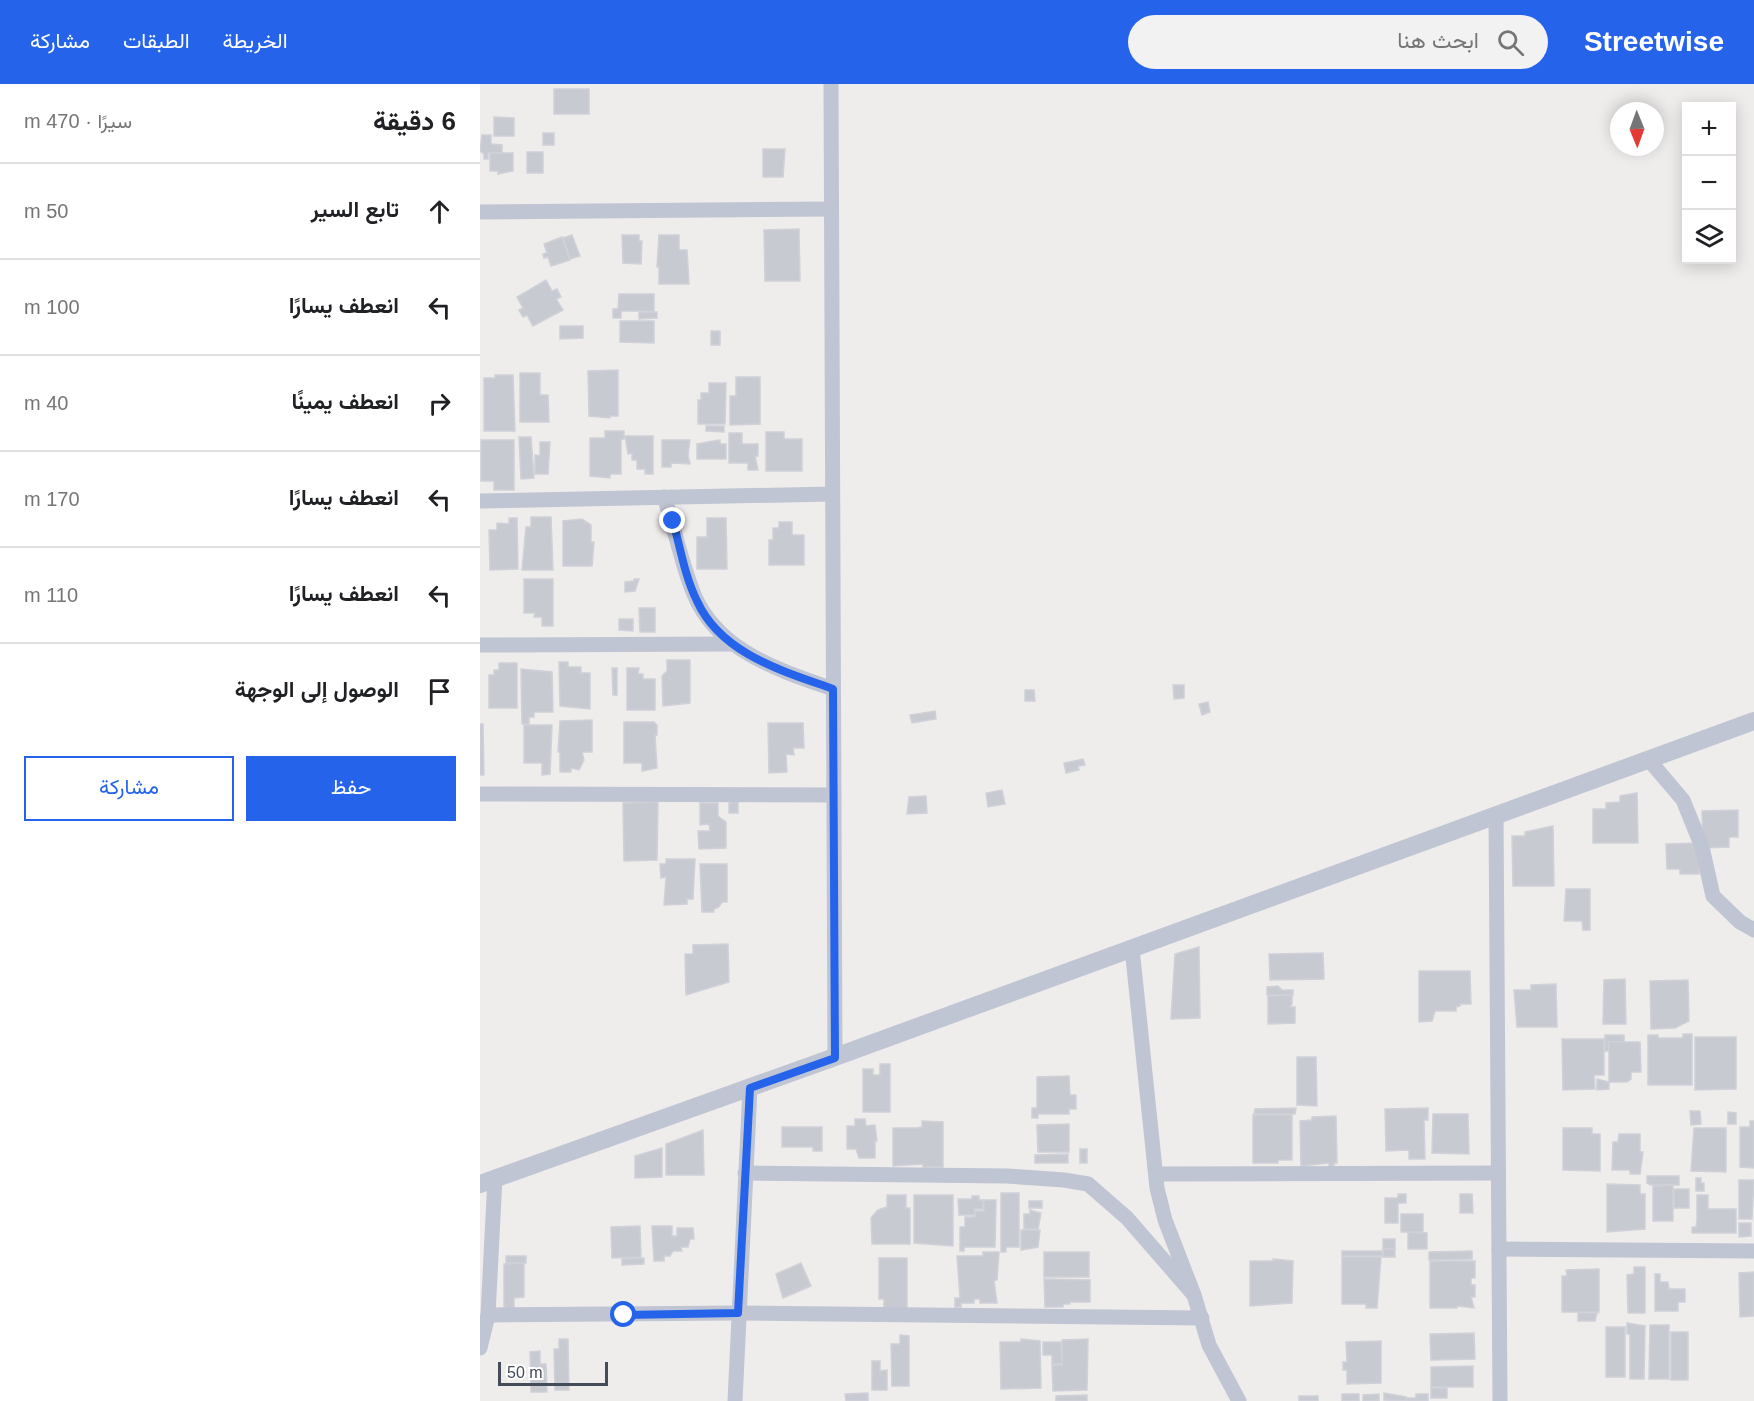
<!DOCTYPE html>
<html lang="ar">
<meta charset="utf-8">
<style>
body{margin:0;font-family:Helvetica,Vazirmatn,sans-serif;background:#f2f2f2;color:#202124;direction:rtl}
.controls{position:absolute;right:18px;top:18px;display:grid;overflow:hidden;border-radius:0px;box-shadow:0 3px 15px #0003}
.controls button{width:54px;height:54px;display:grid;place-items:center;padding:0;border:0;border-bottom:2px solid #e0e0e0;background:#fff;color:#202124;font:30px sans-serif}
.compass{position:absolute;left:1130px;top:18px;width:54px;height:54px;border-radius:50%;background:#fff;box-shadow:0 3px 15px #0003;rotate:179deg}
.scale{position:absolute;left:18px;bottom:15px;width:110px;box-sizing:border-box;padding-left:6px;border:3px solid #444c59;border-top:0;font-size:16px;line-height:21px;white-space:nowrap;color:#444c59;-webkit-text-stroke:4px #fff;paint-order:stroke}
.stop{position:absolute;width:18px;height:18px;margin:-14px;border:4px solid #2563eb;border-radius:50%;background:#fff}
.stop.end{background:#2563eb;border-color:#fff;box-shadow:0 2px 6px #0008}
.list{margin:0;padding:0;list-style:none}
h2{display:flex;justify-content:space-between;align-items:center;height:78px;margin:0;padding:0 24px;font-size:26px}
h2 small{font-size:20px;font-weight:400;color:#757577}
.list li{display:grid;grid-template-columns:39px 1fr auto;gap:18px;align-items:center;box-sizing:border-box;height:96px;padding:0 24px;border-top:2px solid #e0e0e0}
.list b{display:block;font-size:22px;white-space:nowrap}
.list em{font-size:20px;font-style:normal;color:#757577}
.actions{display:flex;gap:12px;padding:18px 24px}
.actions a{flex:1;padding:14px 0;border:2px solid #2563eb;border-radius:0px;text-align:center;font-size:21px;color:#2563eb}
.actions .main{background:#2563eb;color:#fff}
.icon{flex:none;width:33px;height:33px;fill:none;stroke:currentColor;stroke-width:2;stroke-linecap:round;stroke-linejoin:round}
.map{position:relative;flex:none;width:1274px;height:1317px;overflow:hidden;direction:ltr}
header{display:flex;align-items:center;gap:36px;box-sizing:border-box;height:84px;padding:0 30px;background:#2563eb;color:#fff}
header strong{font-size:28px}
nav{display:flex;gap:33px;margin-inline-start:auto;font-size:21px}
.search{width:420px;height:54px;background:#f2f2f2;display:flex;align-items:center;gap:15px;box-sizing:border-box;padding:0 21px;border-radius:33px;color:#757577;font-size:22px}
main{display:flex}
aside{flex:1;background:#fff}
.map>svg:first-child{display:block}
.building{fill:#c8cad2;stroke:#d0d1d8;stroke-width:1.5}
.lines{fill:none;stroke-linecap:round;stroke-linejoin:round}
.minor{stroke:#bfc5d2;stroke-width:15}
.tertiary{stroke:#bfc5d2;stroke-width:18}
.route{stroke:#2563eb;stroke-width:8}
</style>
<header>
<strong>Streetwise</strong>
<div class="search"><svg class="icon" aria-label="search" viewBox="0 0 24 24"><circle cx="10" cy="10" r="6"/><path d="M15 15l6 6"/></svg>ابحث هنا</div>
<nav><a>الخريطة</a><a>الطبقات</a><a>مشاركة</a></nav>
</header>
<main>
<div class="map">
<svg width="1274" height="1317" viewBox="0 0 1274 1317">
<rect width="100%" height="100%" fill="#efecec"/>
<g class="building">
<rect x="74" y="5" width="35" height="25"/>
<path d="M14,33L34,34V52H14Z"/>
<rect x="63" y="49" width="11" height="12"/>
<path d="M2,51H11V60L22,61V69H8V75H4V70L0,67Z"/>
<path d="M283,65H305L303,93H283Z"/>
<rect x="47" y="68" width="16" height="21"/>
<path d="M10,69H33V87L18,90V87H10Z"/>
<path d="M319,145L320,197H285L284,146Z"/>
<path d="M92,151L100,172L90,175L83,154Z"/>
<path d="M142,151H159V157H162L161,180L143,179Z"/>
<path d="M179,151H199V166H207L209,200H179V183H177Z"/>
<path d="M82,153L90,176L71,182L68,173L64,174L63,170L67,169L64,160Z"/>
<path d="M66,196L72,207L77,205L81,213L76,215L83,226L53,242L47,231L43,233L39,226L43,224L37,213Z"/>
<path d="M139,210H174V227H141V234H133V225H138Z"/>
<path d="M159,228H177V234L159,235Z"/>
<path d="M140,237H174V259L140,258Z"/>
<path d="M80,242H103V254L80,255Z"/>
<rect x="231" y="247" width="9" height="14"/>
<path d="M138,286V332H130V334L109,332L108,287Z"/>
<path d="M40,289H60V311H68L69,338H40Z"/>
<path d="M15,291H33L35,347H4V294H15Z"/>
<path d="M256,293H280V340L250,341V312H256Z"/>
<path d="M229,299H246L245,340H218V316H221V309H229Z"/>
<path d="M226,342H244V348L226,347Z"/>
<path d="M125,347H144V355H141V390H130V394L110,392V354H125Z"/>
<path d="M286,348H304V355H322V387H286Z"/>
<path d="M249,349H262V360H278V372H275L278,386H268V379H249Z"/>
<path d="M145,352H173V390H165V385H157V376H152V369L148,370Z"/>
<path d="M39,353H51L54,394L41,395Z"/>
<path d="M1,356H34V406H14V397H1Z"/>
<path d="M182,356H210L208,371L210,380L191,379V383H182Z"/>
<path d="M240,356V360H246V375H217V360Z"/>
<path d="M60,358H70L68,390H55V371L60,372Z"/>
<path d="M51,433H71L73,486H42L46,443H51Z"/>
<path d="M29,434H37L38,485L10,486L9,446H17V439L29,440Z"/>
<path d="M227,434H246L247,485H217V453H227Z"/>
<path d="M102,435L111,441V458H114L112,482H83V437Z"/>
<path d="M299,438H312V451H324V481H289V456H293V444H299Z"/>
<path d="M44,495H73V542H62V533H54L55,529H44Z"/>
<path d="M154,495H159L155,507L145,508V498L154,497Z"/>
<path d="M159,524H175V548H160Z"/>
<path d="M139,535H153V547L139,546Z"/>
<path d="M187,576H210V619L183,622L182,592L187,587Z"/>
<path d="M79,578H88V583H101V589H110V625L80,622Z"/>
<path d="M19,579H37V624H9V591H14V586H19Z"/>
<path d="M132,584H137V611H133Z"/>
<path d="M147,584H159L158,590H163V595H175V626H147Z"/>
<path d="M41,585L72,588L73,628H54V633H49V640H42Z"/>
<path d="M693,601H704V614L694,615Z"/>
<path d="M545,606H554L555,617H545Z"/>
<path d="M728,618L730,628L722,631L719,620Z"/>
<path d="M455,627L456,635L432,639L430,631Z"/>
<path d="M112,636V668H102L104,676L99,686L91,684V688H80V668H78L80,637Z"/>
<path d="M144,638H174L177,641V651H175L177,684L162,687V679H144Z"/>
<path d="M288,639H323L324,664H313L314,671L306,670L307,688L289,689Z"/>
<path d="M0,640H3L4,691H0Z"/>
<path d="M44,641H72L70,690L62,691V679H44Z"/>
<path d="M603,675L605,681L598,682L599,686L586,689L584,679Z"/>
<path d="M522,706L525,720L508,723L506,709Z"/>
<path d="M1157,709L1158,759H1113V725H1126V719L1140,718V712Z"/>
<path d="M446,712L447,729L427,730L429,713Z"/>
<path d="M178,718L177,776L144,777L143,719Z"/>
<path d="M258,718V729H249V719Z"/>
<path d="M220,719H238V732L246,738V764L219,765L218,747H230L229,740L220,741Z"/>
<path d="M1258,726V753H1249V763L1223,764L1222,727Z"/>
<path d="M1073,742L1074,802H1033L1032,752H1045V748Z"/>
<path d="M1219,759V790H1200V785H1187L1186,760Z"/>
<path d="M186,775H215L213,815H207V820L184,821L186,793L181,794L180,780H186Z"/>
<path d="M220,780H247V818H242L239,823L234,825V828H222Z"/>
<path d="M1086,805H1110V846H1103L1102,837H1084Z"/>
<path d="M248,860L249,898L206,911L205,870H213V861Z"/>
<path d="M719,863L720,934L691,935L695,870Z"/>
<path d="M843,869L844,895L790,896L789,870Z"/>
<path d="M939,887H990L991,920H980V922L976,923V927H955L952,937L939,938Z"/>
<path d="M1145,895L1146,940H1123L1124,896Z"/>
<path d="M1208,896L1209,937L1195,944L1171,945L1170,897Z"/>
<path d="M1076,900L1077,943H1037L1034,906H1051V901Z"/>
<path d="M798,902L802,906H813V911H787V903Z"/>
<path d="M812,911V920L810,923H815V939L788,940V912Z"/>
<path d="M1203,950H1212V1001H1168V951H1178V954H1203Z"/>
<path d="M1125,951H1144V958H1128L1129,967H1125Z"/>
<path d="M1215,953H1256V1005L1215,1006Z"/>
<path d="M1082,955H1124V991H1114L1115,1005L1083,1006Z"/>
<path d="M1129,958H1160L1161,988H1151V995L1147,998H1129Z"/>
<path d="M817,973H836L837,1022L817,1021Z"/>
<path d="M400,980H410V1028H383V985H393V991H400Z"/>
<path d="M589,992L590,1011H596V1025H589V1030H558V1034H552V1024H557V993Z"/>
<path d="M1117,995L1129,998V1005L1117,1006Z"/>
<path d="M816,1024L815,1030H774L775,1025Z"/>
<path d="M948,1024V1036H944L945,1075H929V1066L906,1067L905,1025Z"/>
<path d="M1210,1027H1220L1221,1040L1211,1041Z"/>
<path d="M1248,1028L1256,1029V1040H1248Z"/>
<path d="M953,1030H988L989,1070L952,1069Z"/>
<path d="M773,1031H812V1076H798V1079H773Z"/>
<path d="M856,1032L857,1079H854V1082H849V1079L821,1082L820,1037L832,1036V1033Z"/>
<path d="M375,1035H385L386,1042L395,1041L397,1057H395V1074H379L376,1065H367V1042H375Z"/>
<path d="M442,1037L463,1038V1083H443V1080L413,1082V1044H436L442,1043Z"/>
<path d="M1270,1037H1274V1084L1260,1083V1043H1270Z"/>
<path d="M589,1040V1068H558L557,1041Z"/>
<path d="M302,1043H342V1067H333V1063H302Z"/>
<path d="M1083,1044H1112V1050H1120V1087L1083,1086Z"/>
<path d="M1214,1044H1246V1088L1211,1087Z"/>
<path d="M223,1046L224,1091H186V1060Z"/>
<path d="M1139,1050H1160V1068H1163L1160,1090H1150V1086H1132L1133,1058H1138Z"/>
<path d="M182,1064V1093L155,1094V1072Z"/>
<rect x="600" y="1065" width="7" height="14"/>
<path d="M588,1070V1079H555V1071Z"/>
<path d="M1167,1092H1199V1101H1171L1167,1099Z"/>
<path d="M1216,1094H1221V1099H1224V1107H1216Z"/>
<path d="M1259,1096H1274L1272,1135H1259Z"/>
<path d="M1127,1100L1160,1101V1110H1165V1145L1127,1148Z"/>
<path d="M1193,1101V1137H1173V1102Z"/>
<rect x="1194" y="1105" width="15" height="19"/>
<path d="M521,1109H539V1163H526V1168H521Z"/>
<path d="M918,1110H926V1119H918V1139H905V1114H918Z"/>
<path d="M980,1110H992L993,1129H980Z"/>
<path d="M407,1111H426V1124H430V1160H392L391,1134L398,1126L407,1123Z"/>
<path d="M434,1111H473V1162L434,1159Z"/>
<path d="M1217,1111H1228V1125H1256V1149H1212V1143H1216L1217,1135Z"/>
<path d="M492,1112H499V1116H503V1125H494L495,1131H479L478,1115H492Z"/>
<path d="M504,1116H516L515,1163H484V1167H480V1143H485V1133H495V1127H504Z"/>
<rect x="549" y="1117" width="13" height="7"/>
<path d="M550,1126L561,1129L558,1145H544V1130H550Z"/>
<rect x="921" y="1130" width="22" height="18"/>
<path d="M1259,1139H1271V1152L1259,1153Z"/>
<path d="M160,1142L161,1173L132,1174L131,1143Z"/>
<path d="M172,1142H192V1152H197V1144H213L214,1155H210L208,1163H201L202,1167H193L190,1172H184V1177H174Z"/>
<path d="M541,1146H560L558,1163L541,1166Z"/>
<path d="M928,1148L947,1149V1165H928Z"/>
<rect x="903" y="1155" width="12" height="10"/>
<rect x="903" y="1165" width="12" height="8"/>
<path d="M862,1167H902L903,1172H862Z"/>
<path d="M992,1167V1175L949,1176V1168Z"/>
<path d="M503,1168H519L517,1196H514L517,1219H500V1215H494V1219H481V1223H475V1214H480L477,1172H503Z"/>
<rect x="564" y="1168" width="45" height="25"/>
<rect x="26" y="1172" width="20" height="7"/>
<path d="M862,1173H901L897,1224H886V1220H862Z"/>
<path d="M164,1174V1180L142,1181V1175Z"/>
<path d="M399,1174H427V1224H404V1215H399Z"/>
<path d="M793,1175L813,1177L812,1219L770,1222V1177H794Z"/>
<path d="M950,1177H995V1194H991V1201H995V1213H991L994,1224L977,1222V1224H950Z"/>
<path d="M44,1179V1213L34,1214V1224H24V1180Z"/>
<path d="M321,1179L331,1202L303,1214L296,1190Z"/>
<path d="M1154,1183H1165V1229H1148L1147,1191L1154,1190Z"/>
<path d="M1119,1185V1228H1082V1192H1087L1086,1186Z"/>
<path d="M1274,1188V1232L1260,1233L1259,1189Z"/>
<path d="M1175,1190H1180V1198H1188L1189,1205H1205V1218H1198V1227H1175Z"/>
<path d="M564,1195L610,1196V1218H590V1220H583V1223H565Z"/>
<path d="M1098,1229H1117L1115,1237H1098Z"/>
<path d="M1147,1239L1165,1242L1164,1295H1150V1250H1147Z"/>
<path d="M1170,1241H1189V1295H1169Z"/>
<rect x="1126" y="1243" width="19" height="50"/>
<rect x="1191" y="1248" width="17" height="48"/>
<path d="M994,1249L995,1275L951,1276L950,1250Z"/>
<path d="M420,1251L429,1252V1302H412L411,1260H420Z"/>
<path d="M79,1255H88L89,1306H75L74,1265H79Z"/>
<path d="M541,1255L560,1257L561,1304L521,1305L520,1258H541Z"/>
<path d="M608,1255L607,1306L573,1307L572,1281H582V1256Z"/>
<path d="M901,1257V1299L867,1300V1286H863V1278H867L866,1258Z"/>
<path d="M563,1258H581L582,1280H572V1271H563Z"/>
<path d="M60,1267V1280H66L67,1308H51L50,1268Z"/>
<path d="M392,1277H400V1287L407,1286V1306H392Z"/>
<path d="M993,1282V1303H951V1283Z"/>
<rect x="951" y="1304" width="16" height="10"/>
<path d="M388,1309V1317H366L365,1310Z"/>
<path d="M904,1309L926,1313V1317L904,1316Z"/>
<rect x="862" y="1310" width="17" height="7"/>
<path d="M899,1310V1317H883V1311Z"/>
<path d="M936,1310H948V1317H927L926,1314H936Z"/>
<path d="M607,1311V1317H576V1312Z"/>
<rect x="819" y="1312" width="19" height="5"/>
</g>
<g class="lines">
<g class="minor">
<path d="M351,0L355,973"/>
<path d="M0,128L351,125"/>
<path d="M184,413C195,444 204,492 218,519C245,570 302,587 353,605"/>
<path d="M0,417L352,410"/>
<path d="M0,561L251,560"/>
<path d="M1168,675L1203,716L1222,763L1233,812L1260,838L1274,846"/>
<path d="M0,710L354,711"/>
<path d="M1016,730L1020,1317"/>
<path d="M652,864L677,1104L685,1136L714,1211L729,1261L759,1317"/>
<path d="M265,1089L527,1092L584,1096L608,1100L647,1134L714,1211"/>
<path d="M676,1090L1018,1089"/>
<path d="M1019,1165L1274,1167"/>
<path d="M8,1231L258,1229L722,1234"/>
<path d="M0,1264L8,1231L15,1094"/>
<path d="M255,1317L270,1004"/>
</g>
<path class="tertiary" d="M0,1100L355,973L1274,637"/>
</g>
<g class="lines">
<path class="route" d="M144,1231L258,1229L270,1004L355,974L353,605C303,587 241,570 217,517C205,493 200,463 193,437"/>
</g>
</svg>
<div class="controls">
<button>+</button>
<button>−</button>
<button><svg class="icon" aria-label="layers" viewBox="0 0 24 24"><path d="M12 4l9 5-9 5-9-5zM3 14l9 5 9-5"/></svg></button>
</div>
<svg class="compass" viewBox="-18 -18 36 36"><path d="M0-13l5 13h-10z" fill="#e53935"/><path d="M0 13l5-13h-10z" fill="#757577"/></svg>
<div class="scale">50 m</div>
<div class="stop" style="left:144px;top:1231px"></div>
<div class="stop end" style="left:193px;top:437px"></div>
</div>
<aside>
<h2>6 دقيقة<small>سيرًا · 470 m</small></h2>
<ul class="list">
<li><svg class="icon" aria-label="ahead" viewBox="0 0 24 24"><path d="M12 20V5M6 11l6-6 6 6"/></svg><div><b>تابع السير</b></div><em>50 m</em></li>
<li><svg class="icon" aria-label="left" viewBox="0 0 24 24"><path d="M17 20v-9H6M10 6l-5 5 5 5"/></svg><div><b>انعطف يسارًا</b></div><em>100 m</em></li>
<li><svg class="icon" aria-label="right" viewBox="0 0 24 24"><path d="M7 20v-9h11M14 6l5 5-5 5"/></svg><div><b>انعطف يمينًا</b></div><em>40 m</em></li>
<li><svg class="icon" aria-label="left" viewBox="0 0 24 24"><path d="M17 20v-9H6M10 6l-5 5 5 5"/></svg><div><b>انعطف يسارًا</b></div><em>170 m</em></li>
<li><svg class="icon" aria-label="left" viewBox="0 0 24 24"><path d="M17 20v-9H6M10 6l-5 5 5 5"/></svg><div><b>انعطف يسارًا</b></div><em>110 m</em></li>
<li><svg class="icon" aria-label="arrive" viewBox="0 0 24 24"><path d="M6 21V4h12l-3 4 3 4H6"/></svg><div><b>الوصول إلى الوجهة</b></div></li>
</ul>
<div class="actions"><a class="main">حفظ</a><a>مشاركة</a></div>
</aside>
</main>
